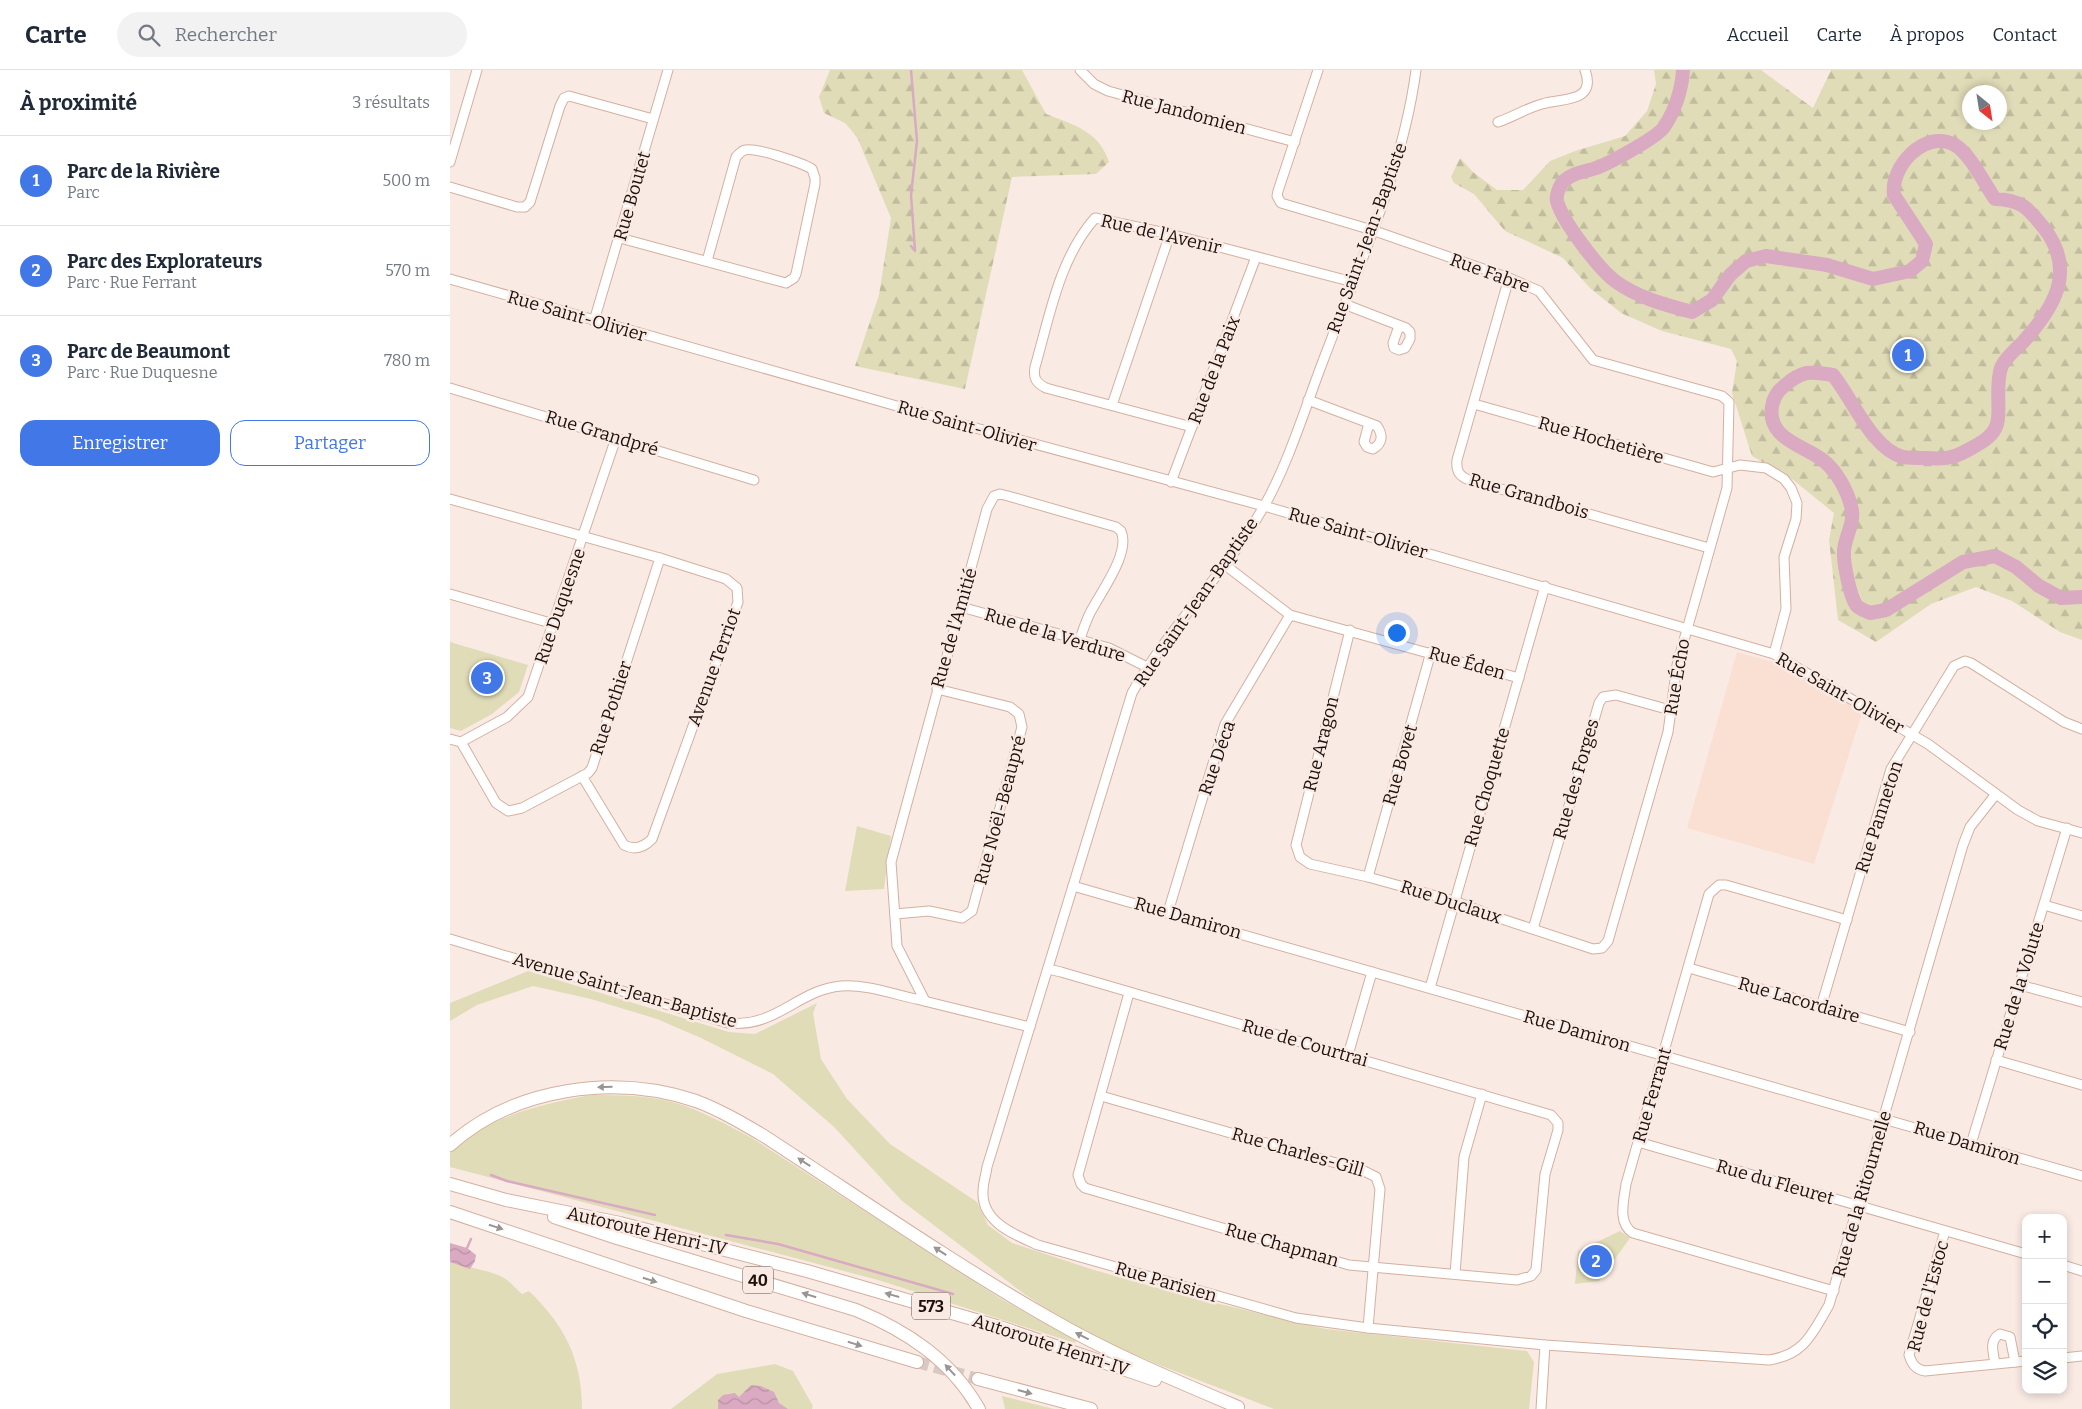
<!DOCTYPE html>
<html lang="fr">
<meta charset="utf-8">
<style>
body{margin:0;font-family:Bitter,serif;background:#f2f2f3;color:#1f2937}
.controls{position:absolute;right:15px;bottom:15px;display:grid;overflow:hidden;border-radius:10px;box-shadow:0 2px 8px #0003}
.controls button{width:45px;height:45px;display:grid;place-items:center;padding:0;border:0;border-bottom:1px solid #e0e1e3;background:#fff;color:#1f2937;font:25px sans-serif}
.compass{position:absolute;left:1512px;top:15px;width:45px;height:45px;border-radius:50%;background:#fff;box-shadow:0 2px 8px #0003;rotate:150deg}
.you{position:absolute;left:946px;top:562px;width:18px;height:18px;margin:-12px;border:4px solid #fff;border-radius:50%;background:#1a73e8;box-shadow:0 0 0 8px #1a73e833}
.badge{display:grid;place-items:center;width:32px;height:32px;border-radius:50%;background:#4277e8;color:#fff;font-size:16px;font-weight:700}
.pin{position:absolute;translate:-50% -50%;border:2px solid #fff;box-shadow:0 1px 5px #0006}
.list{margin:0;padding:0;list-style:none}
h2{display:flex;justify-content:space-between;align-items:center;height:65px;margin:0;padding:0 20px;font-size:21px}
h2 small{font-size:16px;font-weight:400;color:#747a83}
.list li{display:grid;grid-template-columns:32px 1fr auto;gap:15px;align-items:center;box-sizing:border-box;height:90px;padding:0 20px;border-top:1px solid #e0e1e3}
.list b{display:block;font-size:19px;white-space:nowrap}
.list p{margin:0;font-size:16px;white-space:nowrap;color:#747a83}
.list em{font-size:16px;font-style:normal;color:#747a83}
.actions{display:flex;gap:10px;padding:15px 20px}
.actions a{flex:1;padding:11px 0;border:1px solid #4277e8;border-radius:15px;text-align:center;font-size:18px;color:#4277e8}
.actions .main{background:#4277e8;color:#fff}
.icon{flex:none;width:28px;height:28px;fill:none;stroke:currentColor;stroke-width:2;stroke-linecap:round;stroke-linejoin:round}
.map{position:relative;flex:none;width:1632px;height:1339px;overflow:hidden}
header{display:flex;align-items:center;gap:30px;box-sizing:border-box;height:70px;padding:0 25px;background:#fff;border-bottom:1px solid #e0e1e3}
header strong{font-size:24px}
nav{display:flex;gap:28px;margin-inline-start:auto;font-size:18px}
.search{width:350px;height:45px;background:#f2f2f3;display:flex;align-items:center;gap:12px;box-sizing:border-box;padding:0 18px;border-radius:28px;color:#747a83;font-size:19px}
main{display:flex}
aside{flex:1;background:#fff}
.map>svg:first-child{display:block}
.built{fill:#fadfd3}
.green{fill:#e1dcb8}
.forest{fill:url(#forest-firs);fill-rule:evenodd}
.water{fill:url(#water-waves)}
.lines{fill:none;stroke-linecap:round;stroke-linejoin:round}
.stream{stroke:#d9aac1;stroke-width:2.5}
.river{stroke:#d9aac1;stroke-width:14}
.highway-tunnel{stroke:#d9c9c4;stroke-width:12;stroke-dasharray:12 6;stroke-linecap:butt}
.minor-casing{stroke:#d4b0a0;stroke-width:11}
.highway-casing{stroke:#d4b0a0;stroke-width:14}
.minor{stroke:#fff;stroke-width:9}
.highway{stroke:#fff;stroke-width:12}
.oneway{fill:#9a9492}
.labels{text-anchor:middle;stroke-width:5;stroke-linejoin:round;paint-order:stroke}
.shield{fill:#faeae4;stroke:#60524d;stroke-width:1}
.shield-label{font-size:16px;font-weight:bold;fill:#1e110c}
.street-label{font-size:18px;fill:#1e110c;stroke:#faeae4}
</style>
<header>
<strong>Carte</strong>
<div class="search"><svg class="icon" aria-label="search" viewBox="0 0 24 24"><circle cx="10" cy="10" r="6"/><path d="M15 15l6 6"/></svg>Rechercher</div>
<nav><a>Accueil</a><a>Carte</a><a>À propos</a><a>Contact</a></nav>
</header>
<main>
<aside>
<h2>À proximité<small>3 résultats</small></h2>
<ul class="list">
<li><span class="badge">1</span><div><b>Parc de la Rivière</b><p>Parc</p></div><em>500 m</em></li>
<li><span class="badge">2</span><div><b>Parc des Explorateurs</b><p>Parc · Rue Ferrant</p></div><em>570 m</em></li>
<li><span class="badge">3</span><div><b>Parc de Beaumont</b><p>Parc · Rue Duquesne</p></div><em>780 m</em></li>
</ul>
<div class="actions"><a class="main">Enregistrer</a><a>Partager</a></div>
</aside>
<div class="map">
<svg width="1632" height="1339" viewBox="0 0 1632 1339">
<defs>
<pattern id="forest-firs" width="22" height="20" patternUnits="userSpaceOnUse" patternTransform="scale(1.25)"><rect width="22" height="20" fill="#e1dcb8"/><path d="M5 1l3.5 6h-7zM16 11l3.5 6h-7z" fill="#c1bc9d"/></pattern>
<pattern id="water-waves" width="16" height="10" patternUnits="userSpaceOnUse" patternTransform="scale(1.25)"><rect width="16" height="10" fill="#d9aac1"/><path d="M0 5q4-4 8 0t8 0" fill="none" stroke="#ba91a5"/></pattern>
</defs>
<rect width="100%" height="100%" fill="#faeae4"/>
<path class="built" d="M1287,582L1322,592L1413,640L1364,794L1237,758Z"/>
<g class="green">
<path d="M0,572L78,595L69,622L42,644L11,661L0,658Z"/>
<path d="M407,756L441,766L434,819L395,821Z"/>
<path d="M78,901L279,962L305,964L367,933L363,943L371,989L397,1029L440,1074L527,1132L538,1155L562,1173L644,1200L740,1227L876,1259L1077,1281L1084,1292L1079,1339H824L709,1295L629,1261L573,1223L452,1131L384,1057L323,1004L251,968L207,949L141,929L83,916L27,935L0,951V933Z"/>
<path d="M142,1025C170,1025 199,1025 226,1033C253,1041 277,1055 302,1068L553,1230L627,1270L625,1273L428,1210L0,1097V1081C37,1047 93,1033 142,1025Z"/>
<path d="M1170,1161L1180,1168L1149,1211L1125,1214L1128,1181Z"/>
<path d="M0,1192C17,1198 41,1200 54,1208C61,1212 66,1219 72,1224L79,1221C114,1255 132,1288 132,1339H0Z"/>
<path d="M325,1294L343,1301L363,1336L362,1339H221L267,1304Z"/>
<path d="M552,1326L604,1339H555Z"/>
</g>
<g class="forest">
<path d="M380,0H572L596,44C624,55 649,61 659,92L646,104L562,107L515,319L405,296L429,225L441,148L407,67L395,53L374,43L369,27Z"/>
<path d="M1204,0H1311L1363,38L1381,0H1632V570L1610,562L1562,531L1526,517L1481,534L1426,572L1388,550L1379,470L1384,443L1342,409L1302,386L1282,323L1287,291L1281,279L1212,261L1171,243L1140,218L1113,188L1055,161L1024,124L1004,113L1001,107L1010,88L1023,102L1047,120H1073L1100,91L1125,81L1175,66L1197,41L1206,14ZM1520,22H1550V52H1520Z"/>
</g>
<g class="water">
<path d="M0,1173L17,1178L26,1185L25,1191L20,1199L0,1192Z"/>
<path d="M301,1315L311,1316L324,1322L329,1333L338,1339H268V1330L273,1325L285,1323L289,1327Z"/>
</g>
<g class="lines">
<g class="stream">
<path d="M461,0L467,71L461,125L465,181L461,176"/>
<path d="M41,1105L57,1111L205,1145"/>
<path d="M276,1165L328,1174L503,1224"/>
<path d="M17,1178L21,1169"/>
</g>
<path class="river" d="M1233,0C1232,19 1225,41 1214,57C1208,67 1158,94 1146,98C1135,102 1120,103 1112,113C1109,118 1106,126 1107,131C1112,151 1149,199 1165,211C1188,228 1216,235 1242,242L1262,230L1280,205L1296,191L1316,186L1377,195L1423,209L1460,201L1472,191L1476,174L1444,125C1440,97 1474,60 1503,74C1519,81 1535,115 1545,129C1572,130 1578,138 1594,158C1627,201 1604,238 1573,272C1566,279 1554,289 1551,298C1545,317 1551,340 1547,354C1543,368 1527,375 1516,381C1502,389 1492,389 1476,388C1469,388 1460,388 1453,387C1422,379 1402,328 1383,305C1359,301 1353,300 1334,316C1320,327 1317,348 1329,362C1339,374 1362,381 1374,391C1387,402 1397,420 1401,436C1406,452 1395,465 1394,481C1393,491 1400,528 1407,536C1410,539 1416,541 1420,543L1436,540L1513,492L1545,486L1566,497L1589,516L1611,528L1632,527"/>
<path class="highway-tunnel" d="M467,1292L528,1309"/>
<g class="minor-casing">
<g id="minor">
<path d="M630,0L644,14L658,21L845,72"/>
<path d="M868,0L828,121L827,126L831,133L922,160L1059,208L1089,221L1143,290L1272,326L1279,332L1277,418L1227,595L1218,662L1158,871L1152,878L1143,879L1046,847L1004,831L918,807L860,794L850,787L846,775L900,560"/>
<path d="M966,0C953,99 908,198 873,291C855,338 838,395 813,438C775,504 719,557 682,623L537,1097C536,1105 533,1113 533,1121C531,1152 565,1165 588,1175L846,1248L918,1258L1095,1275L1319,1290C1354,1285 1362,1264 1379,1235L1513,775L1520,757L1546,724"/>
<path d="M1048,52C1063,47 1077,38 1092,34C1112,28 1147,33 1135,0"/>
<path d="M0,92L27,0"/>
<path d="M0,117L67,137H75L80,132L110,36L114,28L119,26L203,49"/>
<path d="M170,168L336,213L344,208L346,204L365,114V108L362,99C352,93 306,77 295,80C291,81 289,84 286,87L257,191"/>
<path d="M1059,208L1007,390C1006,401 1009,406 1019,410L1259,478"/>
<path d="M0,209L496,350L814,436L1324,584L1478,674L1568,740L1588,751L1632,763"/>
<path d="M894,234L956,258L960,262V269L955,278L949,280L944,278L943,273L949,256"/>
<path d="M144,251L218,0"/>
<path d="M0,318L304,410"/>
<path d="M858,330L927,356C933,365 933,373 923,379L917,377L914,372L919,353"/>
<path d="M1024,334L1263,402L1290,395L1316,398L1334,409L1341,418L1347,433L1346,449L1334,487L1336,539L1324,584"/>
<path d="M662,335L720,164"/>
<path d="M742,357L596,318C586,313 583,308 585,297C600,245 609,189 645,148L720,164L903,212"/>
<path d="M721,412L806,187"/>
<path d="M0,429L210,488L276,509L287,518L288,532L202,769C194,777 185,781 174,775L132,706"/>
<path d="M775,495L840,545L1069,608"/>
<path d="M0,524L104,554"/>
<path d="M511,537L659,578L697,597"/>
<path d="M0,669L11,672L46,733L58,741L72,738L138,703L142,698L210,488"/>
<path d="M11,672L57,647L78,627L166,368"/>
<path d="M918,807L981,582"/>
<path d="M623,816L1632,1106"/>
<path d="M1594,835L1632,846"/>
<path d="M718,842L775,654L840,545"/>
<path d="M445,844L479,841L512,848L522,841L572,657L569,644L560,637L487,619"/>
<path d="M1083,859L1149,633L1153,627L1166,625L1220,640"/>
<path d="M0,869L278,953C327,958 347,920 391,916C415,914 443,924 466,929C504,938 542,948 580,957"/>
<path d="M1239,898L1460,962"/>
<path d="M598,899L611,902L1101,1045L1108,1053V1060L1095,1104L1086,1200L1081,1206L1067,1210L899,1195L635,1118L631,1114L628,1105L679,923"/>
<path d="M1570,915L1632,932"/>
<path d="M980,918L1095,516"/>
<path d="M475,931L447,876L441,792L537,439L544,426L550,424L558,426L666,457L671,461C681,483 650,523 640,543C636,551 633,560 630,569"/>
<path d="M1371,937L1441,699L1504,596L1515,591L1521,593L1614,652L1632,659"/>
<path d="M898,985L922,902"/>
<path d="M1546,990L1632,1015"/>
<path d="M651,1026L914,1101L926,1107L930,1119L918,1258"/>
<path d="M1188,1072L1576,1184"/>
<path d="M1521,1074L1617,758"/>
<path d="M1495,1161L1459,1285C1462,1294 1465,1299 1475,1301L1576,1291"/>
<path d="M1613,1195L1632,1201"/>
<path d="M1005,1204L1014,1087L1032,1024"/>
<path d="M1384,1221L1183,1163C1167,1153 1174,1130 1176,1114L1259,824L1269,815H1276L1397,850"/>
<path d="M1613,1288L1632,1286"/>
<path d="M1545,1293C1543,1282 1539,1270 1550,1264L1560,1267L1565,1292"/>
<path d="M1091,1339L1095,1275"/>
</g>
</g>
<g class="highway-casing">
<g id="highway">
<path d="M0,1075C65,1017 165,1004 246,1031C270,1040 292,1053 314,1066C408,1127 501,1192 599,1248C659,1283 724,1310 788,1337"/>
<path d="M0,1114L56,1130L170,1153L357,1201L550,1257L705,1310"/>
<path d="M0,1142L296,1241L467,1292"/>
<path d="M104,1147L167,1168L406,1240C457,1261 501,1290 529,1339"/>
<path d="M528,1309L641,1339"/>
</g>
</g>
<use href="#minor" class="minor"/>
<use href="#highway" class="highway"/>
</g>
<defs><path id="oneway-solid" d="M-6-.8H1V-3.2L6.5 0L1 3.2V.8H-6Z" transform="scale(1.25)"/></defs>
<g class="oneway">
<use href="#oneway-solid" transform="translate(155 1017) rotate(179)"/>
<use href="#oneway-solid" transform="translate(354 1092) rotate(-147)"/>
<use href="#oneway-solid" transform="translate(46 1157) rotate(18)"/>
<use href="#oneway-solid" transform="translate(490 1181) rotate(-147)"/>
<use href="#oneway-solid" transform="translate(200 1210) rotate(18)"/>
<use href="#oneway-solid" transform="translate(359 1225) rotate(-163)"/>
<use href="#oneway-solid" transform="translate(442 1225) rotate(-164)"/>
<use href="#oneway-solid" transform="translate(632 1266) rotate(-153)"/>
<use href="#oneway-solid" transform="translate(405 1274) rotate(17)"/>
<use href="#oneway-solid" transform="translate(500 1300) rotate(-133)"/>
<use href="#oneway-solid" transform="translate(575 1322) rotate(15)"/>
</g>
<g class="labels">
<g class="shield">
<rect x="293" y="1196.5" width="30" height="27" rx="4"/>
<rect x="462" y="1222.5" width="38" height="27" rx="4"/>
</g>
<g class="shield-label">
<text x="308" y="1216">40</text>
<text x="481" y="1242">573</text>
</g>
<g class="street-label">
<text transform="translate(734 42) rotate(15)" y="6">Rue Jandomien</text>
<text transform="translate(182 126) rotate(-74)" y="6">Rue Boutet</text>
<text transform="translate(711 164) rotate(13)" y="6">Rue de l'Avenir</text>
<text transform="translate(917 168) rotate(-70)" y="6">Rue Saint-Jean-Baptiste</text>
<text transform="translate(1040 203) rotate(20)" y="6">Rue Fabre</text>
<text transform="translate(127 246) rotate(16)" y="6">Rue Saint-Olivier</text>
<text transform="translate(764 300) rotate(-69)" y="6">Rue de la Paix</text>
<text transform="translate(517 356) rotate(16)" y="6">Rue Saint-Olivier</text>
<text transform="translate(152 363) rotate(17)" y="6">Rue Grandpré</text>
<text transform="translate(1151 370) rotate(16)" y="6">Rue Hochetière</text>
<text transform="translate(1079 426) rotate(16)" y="6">Rue Grandbois</text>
<text transform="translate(908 463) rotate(16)" y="6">Rue Saint-Olivier</text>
<text transform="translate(746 532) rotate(-55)" y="6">Rue Saint-Jean-Baptiste</text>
<text transform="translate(110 536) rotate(-71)" y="6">Rue Duquesne</text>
<text transform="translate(504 558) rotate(-74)" y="6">Rue de l'Amitié</text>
<text transform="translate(605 565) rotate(17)" y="6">Rue de la Verdure</text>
<text transform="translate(1017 593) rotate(16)" y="6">Rue Éden</text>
<text transform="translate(264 597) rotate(-70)" y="6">Avenue Terriot</text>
<text transform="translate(1227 607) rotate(-80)" y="6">Rue Écho</text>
<text transform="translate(1390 623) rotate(30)" y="6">Rue Saint-Olivier</text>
<text transform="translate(161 638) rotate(-72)" y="6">Rue Pothier</text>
<text transform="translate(871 674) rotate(-76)" y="6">Rue Aragon</text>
<text transform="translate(767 688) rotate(-71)" y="6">Rue Déca</text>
<text transform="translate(950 695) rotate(-74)" y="6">Rue Bovet</text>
<text transform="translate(1126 709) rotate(-74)" y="6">Rue des Forges</text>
<text transform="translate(1037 717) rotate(-74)" y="6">Rue Choquette</text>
<text transform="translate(550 740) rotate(-75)" y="6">Rue Noël-Beaupré</text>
<text transform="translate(1429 747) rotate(-72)" y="6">Rue Panneton</text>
<text transform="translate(1001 832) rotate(18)" y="6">Rue Duclaux</text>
<text transform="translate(738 848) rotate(16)" y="6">Rue Damiron</text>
<text transform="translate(1569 916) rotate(-73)" y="6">Rue de la Volute</text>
<text transform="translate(175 920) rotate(16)" y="6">Avenue Saint-Jean-Baptiste</text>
<text transform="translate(1349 930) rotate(16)" y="6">Rue Lacordaire</text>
<text transform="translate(1127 961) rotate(16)" y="6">Rue Damiron</text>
<text transform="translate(855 973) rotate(16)" y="6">Rue de Courtrai</text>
<text transform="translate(1202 1025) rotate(-74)" y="6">Rue Ferrant</text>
<text transform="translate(1517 1073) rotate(17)" y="6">Rue Damiron</text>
<text transform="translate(848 1082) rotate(16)" y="6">Rue Charles-Gill</text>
<text transform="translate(1325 1112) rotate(16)" y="6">Rue du Fleuret</text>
<text transform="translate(1412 1124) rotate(-74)" y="6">Rue de la Ritournelle</text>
<text transform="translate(197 1161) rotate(13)" y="6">Autoroute Henri-IV</text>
<text transform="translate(832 1175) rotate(16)" y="6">Rue Chapman</text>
<text transform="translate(716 1212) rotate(16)" y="6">Rue Parisien</text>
<text transform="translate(1478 1226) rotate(-75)" y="6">Rue de l'Estoc</text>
<text transform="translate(601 1275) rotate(18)" y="6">Autoroute Henri-IV</text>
</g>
</g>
</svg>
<div class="controls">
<button>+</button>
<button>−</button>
<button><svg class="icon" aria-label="locate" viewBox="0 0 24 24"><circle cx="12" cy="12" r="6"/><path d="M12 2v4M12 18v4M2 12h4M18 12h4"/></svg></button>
<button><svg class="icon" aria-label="layers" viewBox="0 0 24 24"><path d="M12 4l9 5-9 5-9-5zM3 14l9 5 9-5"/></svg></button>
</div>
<svg class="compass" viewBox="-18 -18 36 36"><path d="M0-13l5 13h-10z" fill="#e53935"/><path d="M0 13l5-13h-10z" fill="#747a83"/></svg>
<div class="you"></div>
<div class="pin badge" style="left:1458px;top:285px">1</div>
<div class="pin badge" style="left:1146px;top:1191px">2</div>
<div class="pin badge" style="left:37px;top:608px">3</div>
</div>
</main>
